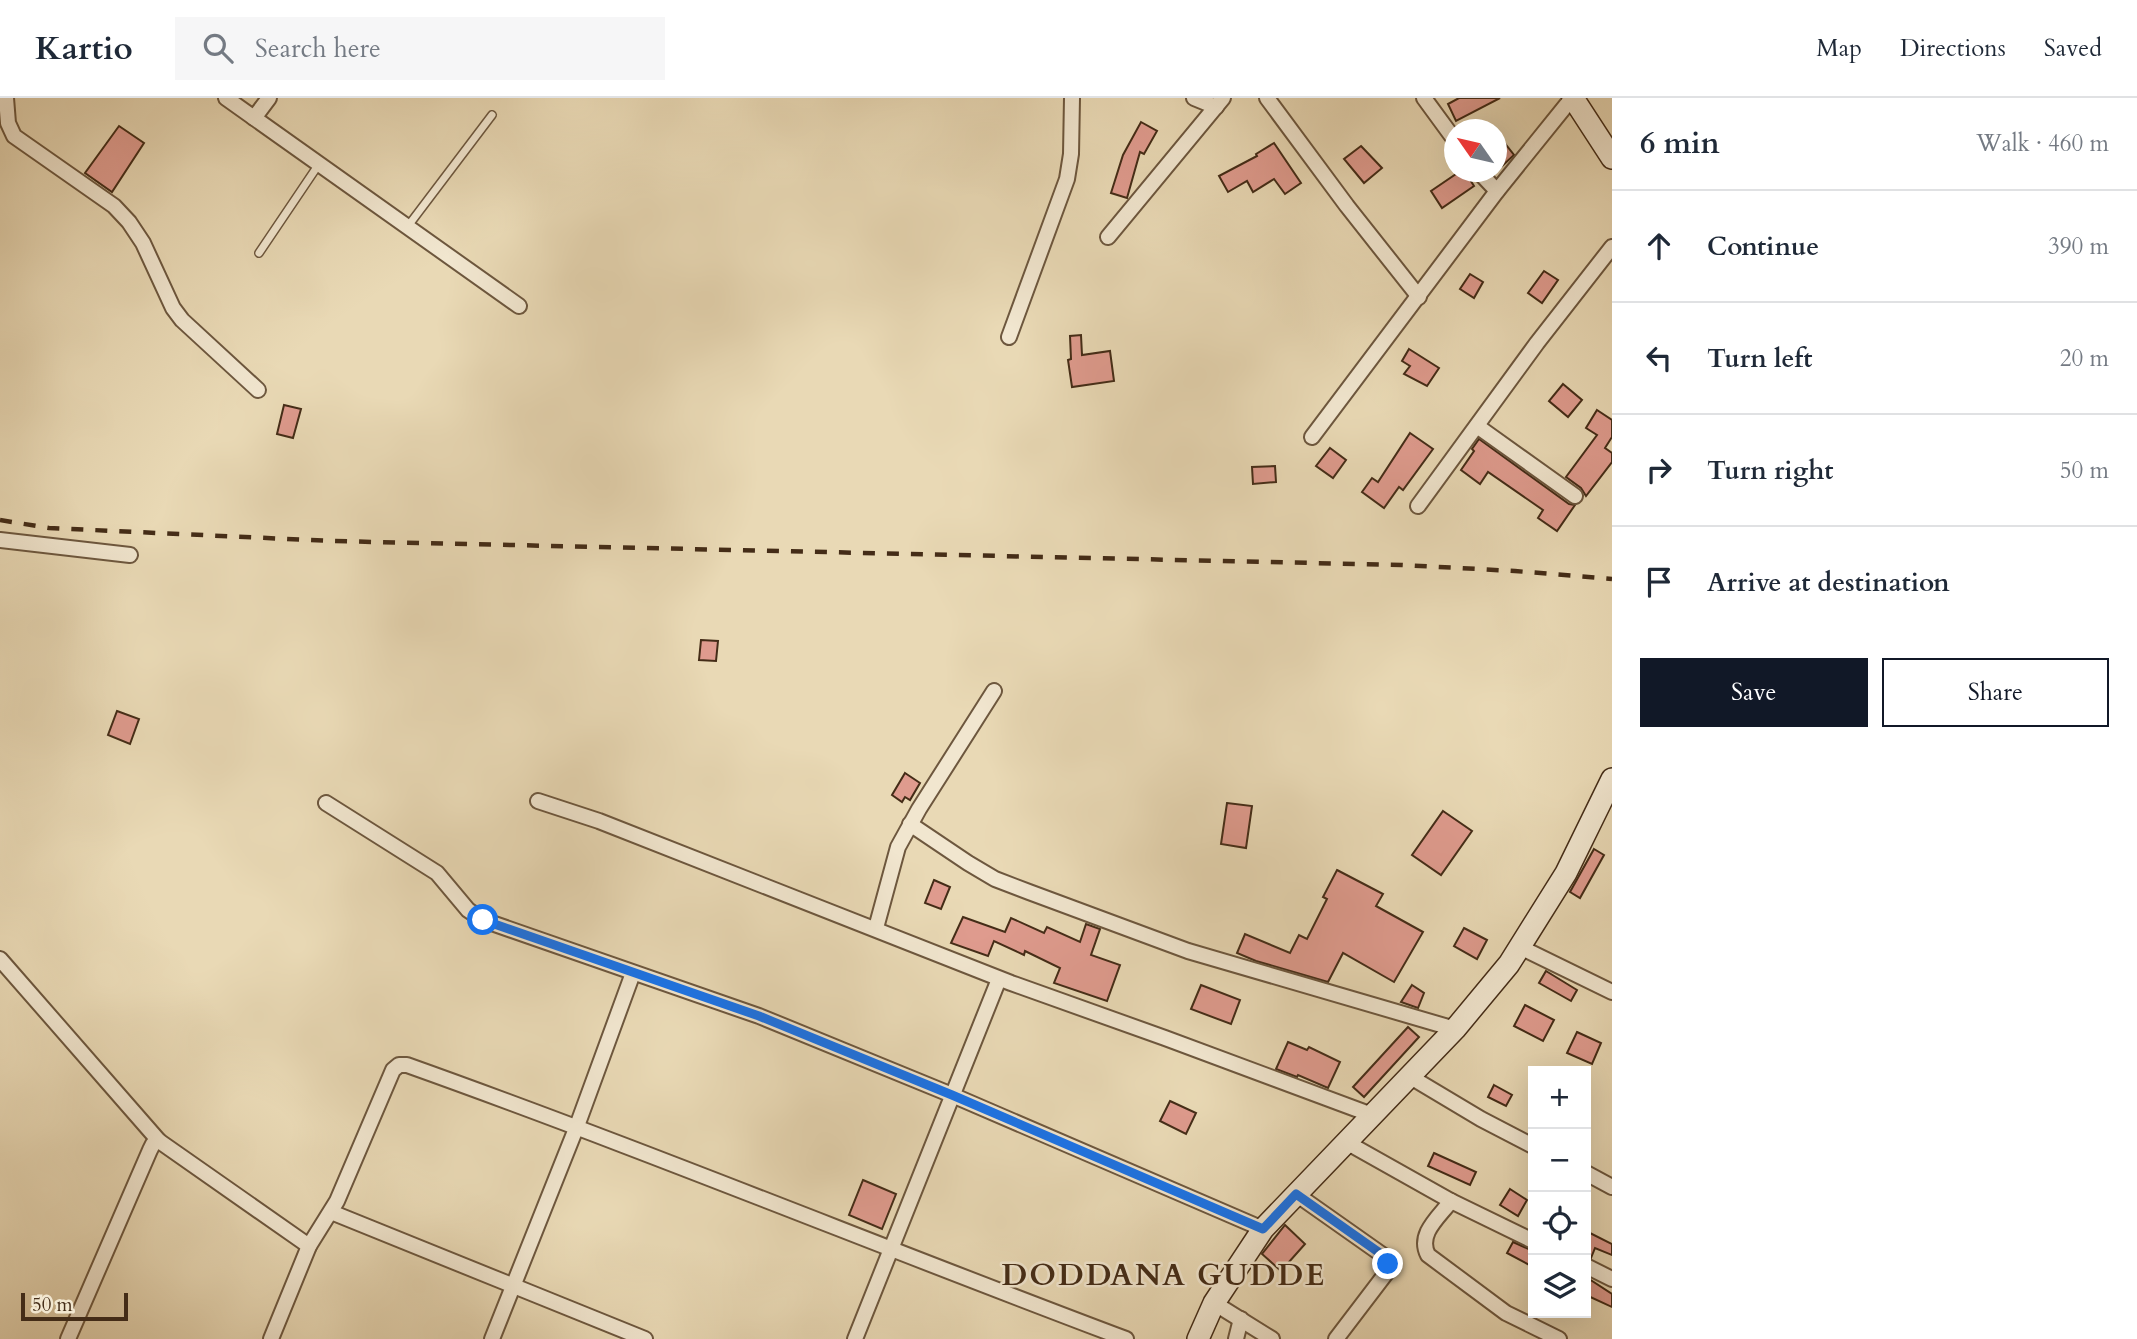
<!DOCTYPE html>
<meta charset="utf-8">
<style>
body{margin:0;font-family:Cardo,serif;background:#f6f6f7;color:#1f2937}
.controls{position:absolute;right:21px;bottom:21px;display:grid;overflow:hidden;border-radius:0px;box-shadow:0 7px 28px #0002}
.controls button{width:63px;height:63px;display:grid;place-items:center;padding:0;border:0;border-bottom:2px solid #e0e1e3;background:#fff;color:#1f2937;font:35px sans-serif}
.compass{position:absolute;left:1444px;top:21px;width:63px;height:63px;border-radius:50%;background:#fff;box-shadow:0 7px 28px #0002;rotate:304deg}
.scale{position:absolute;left:21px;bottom:18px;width:107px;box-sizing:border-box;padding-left:7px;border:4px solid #442c17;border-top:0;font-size:19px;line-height:24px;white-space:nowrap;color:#442c17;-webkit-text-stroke:5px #f1e6cf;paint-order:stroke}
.stop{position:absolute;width:21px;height:21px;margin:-16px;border:5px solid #1a73e8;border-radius:50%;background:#fff}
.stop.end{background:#1a73e8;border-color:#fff;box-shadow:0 2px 7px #0008}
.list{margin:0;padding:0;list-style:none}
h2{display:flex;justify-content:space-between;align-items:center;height:91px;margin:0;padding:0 28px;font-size:30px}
h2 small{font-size:23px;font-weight:400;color:#747a83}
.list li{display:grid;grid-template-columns:46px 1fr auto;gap:21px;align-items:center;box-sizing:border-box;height:112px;padding:0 28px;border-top:2px solid #e0e1e3}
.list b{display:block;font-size:26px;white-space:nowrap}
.list em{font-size:23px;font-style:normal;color:#747a83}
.actions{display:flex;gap:14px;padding:21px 28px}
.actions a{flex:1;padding:16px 0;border:2px solid #111827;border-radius:0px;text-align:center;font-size:24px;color:#111827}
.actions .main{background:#111827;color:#fff}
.icon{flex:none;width:38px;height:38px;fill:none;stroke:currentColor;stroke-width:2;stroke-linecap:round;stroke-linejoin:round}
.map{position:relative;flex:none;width:1612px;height:1241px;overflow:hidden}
header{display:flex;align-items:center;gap:42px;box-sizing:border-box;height:98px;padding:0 35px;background:#fff;border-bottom:2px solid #e0e1e3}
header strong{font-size:33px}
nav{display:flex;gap:38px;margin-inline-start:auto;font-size:24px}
.search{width:490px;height:63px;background:#f6f6f7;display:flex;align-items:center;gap:18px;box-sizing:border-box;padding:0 24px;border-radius:0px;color:#747a83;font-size:26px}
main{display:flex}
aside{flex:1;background:#fff}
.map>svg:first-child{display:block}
.building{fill:#df9b8e;stroke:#442c17;stroke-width:2}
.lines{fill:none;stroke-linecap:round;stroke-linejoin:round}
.lane-casing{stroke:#6d573e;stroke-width:10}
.street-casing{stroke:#6d573e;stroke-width:18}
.secondary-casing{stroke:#442c17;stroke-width:24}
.lane{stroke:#f1e6cf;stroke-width:7}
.street{stroke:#f1e6cf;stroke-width:14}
.secondary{stroke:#f1e6cf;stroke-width:21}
.rail{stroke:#442c17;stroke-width:4.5;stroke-dasharray:12 12;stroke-linecap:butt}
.route{stroke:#1a73e8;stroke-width:9}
.labels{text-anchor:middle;stroke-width:5;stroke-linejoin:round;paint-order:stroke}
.district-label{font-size:30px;font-weight:bold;letter-spacing:2px;fill:#442c17;stroke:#f1e6cf}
</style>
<header>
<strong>Kartio</strong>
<div class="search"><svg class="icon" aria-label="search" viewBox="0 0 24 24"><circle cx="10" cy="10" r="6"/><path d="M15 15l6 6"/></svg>Search here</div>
<nav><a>Map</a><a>Directions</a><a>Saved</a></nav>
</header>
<main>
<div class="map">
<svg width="1612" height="1241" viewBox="0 0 1612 1241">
<rect width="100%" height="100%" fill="#e9d9b5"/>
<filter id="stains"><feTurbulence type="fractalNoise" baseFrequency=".00286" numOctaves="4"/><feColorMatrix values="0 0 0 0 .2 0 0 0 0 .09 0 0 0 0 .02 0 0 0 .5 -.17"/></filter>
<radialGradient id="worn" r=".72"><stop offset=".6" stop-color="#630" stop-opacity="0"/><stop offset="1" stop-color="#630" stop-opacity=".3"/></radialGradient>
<g class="building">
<path d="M1459,0H1500L1456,23L1448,6Z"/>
<path d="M1141,24L1157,33L1144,56L1140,54L1127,100L1111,95L1123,57Z"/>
<path d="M119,28L144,45L112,94L85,75Z"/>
<path d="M1496,34L1514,57L1501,69L1496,62Z"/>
<path d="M1274,45L1301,85L1285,96L1274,81L1253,94L1247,83L1228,94L1219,78L1257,58L1256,56Z"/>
<path d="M1361,48L1382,70L1364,85L1344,61Z"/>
<path d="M1459,74H1465L1474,88L1442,110L1431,93Z"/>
<path d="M1544,173L1558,182L1542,205L1528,195Z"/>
<path d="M1470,176L1483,184L1474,200L1460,191Z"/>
<path d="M1081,237L1082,257L1110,253L1114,283L1072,289L1068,262L1071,261L1070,238Z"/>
<path d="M1409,251L1439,270L1427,288L1404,276L1410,268L1402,263Z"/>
<path d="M1563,286L1582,302L1568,319L1549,303Z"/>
<path d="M284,307L301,311L293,340L277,336Z"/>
<path d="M1597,312L1612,322V339L1605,350L1612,355V364L1586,398L1581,390L1566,379L1597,337L1586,330Z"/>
<path d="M1410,335L1433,351L1403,392L1399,389L1384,410L1362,394L1372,380L1378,384Z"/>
<path d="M1479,341L1569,406L1575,407L1557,433L1538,420L1543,412L1488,374L1480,386L1461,372L1474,353L1472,351Z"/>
<path d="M1330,350L1346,362L1333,380L1316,368Z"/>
<path d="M1275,368L1276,384L1253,386L1252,369Z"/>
<path d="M701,542L718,543L716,563L699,562Z"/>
<path d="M117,613L139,621L130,646L108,637Z"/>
<path d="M905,675L920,685L910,702L905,699L902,704L892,697Z"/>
<path d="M1227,705L1252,708L1246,750L1221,746Z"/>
<path d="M1443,713L1472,733L1441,777L1412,757Z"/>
<path d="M1594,751L1604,757L1580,800L1570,794Z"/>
<path d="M1337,772L1383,796L1376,808L1423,834L1394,884L1343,855L1328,884L1256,863L1237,855L1245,836L1290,855L1299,837L1307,841L1327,801L1323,799Z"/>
<path d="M934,782L950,789L941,811L925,805Z"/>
<path d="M963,819L1005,834L1011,820L1044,835L1047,829L1080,844L1086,826L1100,831L1091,857L1120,867L1107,903L1054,885L1060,870L1025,853L1024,857L994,843L988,858L951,845Z"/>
<path d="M1464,830L1487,842L1477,861L1454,848Z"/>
<path d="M1546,873L1577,892L1571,903L1539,885Z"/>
<path d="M1201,887L1240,902L1231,926L1191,911Z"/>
<path d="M1412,887L1424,895L1418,910L1401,904Z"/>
<path d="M1525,907L1554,922L1543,943L1514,928Z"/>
<path d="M1408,929L1419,939L1364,999L1353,989Z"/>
<path d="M1577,934L1601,945L1592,966L1567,955Z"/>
<path d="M1288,944L1307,952L1309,949L1340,964L1328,990L1298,977L1297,979L1276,971Z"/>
<path d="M1494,987L1512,997L1506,1008L1488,999Z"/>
<path d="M1170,1003L1196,1015L1186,1036L1160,1023Z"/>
<path d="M1434,1055L1476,1074L1470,1087L1428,1068Z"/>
<path d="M863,1082L896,1096L882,1131L849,1117Z"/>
<path d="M1510,1091L1527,1102L1518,1118L1500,1107Z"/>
<path d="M1285,1127L1305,1146L1281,1173L1262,1156Z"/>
<path d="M1586,1133L1612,1146V1157L1595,1150L1591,1160L1586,1158Z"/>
<path d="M1513,1144L1533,1153V1169L1507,1155Z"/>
<path d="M1586,1179L1612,1196V1209L1586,1197Z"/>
</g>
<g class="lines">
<g class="lane-casing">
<g id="lane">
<path d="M408,128L492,17"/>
<path d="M259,155L319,66"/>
</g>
</g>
<g class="street-casing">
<g id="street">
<path d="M6,0L8,25L14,38L114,108L129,124L143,145L173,210L182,222L258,292"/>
<path d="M226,0L519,208"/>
<path d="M1194,0L1216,9"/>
<path d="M1267,0L1347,108L1419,199"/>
<path d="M1424,0L1454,41"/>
<path d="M254,20L269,0"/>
<path d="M1479,74L1497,93"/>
<path d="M1108,139L1223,0"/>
<path d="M1009,239L1067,81L1071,56L1072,0"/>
<path d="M1477,328L1575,398"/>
<path d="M1312,339L1497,93L1572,0"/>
<path d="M1418,408L1537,245L1612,149"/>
<path d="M0,442L130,457"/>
<path d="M538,703L599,723L1011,885L1165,940L1372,1017"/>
<path d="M326,705L437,775L468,812L483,822L759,918L952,997L1263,1131"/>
<path d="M910,726L968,765L995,781L1029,794L1188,853L1455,931"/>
<path d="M876,830L898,749L919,711L994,593"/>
<path d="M1520,849L1612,894"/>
<path d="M0,861L159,1043"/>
<path d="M1409,978L1481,1021L1533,1048"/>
<path d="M1346,1044L1451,1103L1533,1143"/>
<path d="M1586,1075L1612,1089"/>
<path d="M1296,1096L1384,1158L1388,1166L1387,1174L1336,1241"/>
<path d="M1451,1103C1439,1119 1417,1136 1428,1157L1506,1215L1559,1241"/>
<path d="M331,1114L645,1241"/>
<path d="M1586,1168L1612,1181"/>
<path d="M1214,1205L1272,1241"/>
<path d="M68,1241L150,1052L153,1046L159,1043L309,1148"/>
<path d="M271,1241L309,1148L337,1103L393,972L399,967H407C648,1053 886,1151 1126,1241"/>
<path d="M492,1241L577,1028L633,875"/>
<path d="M855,1241L999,881"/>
<path d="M1236,1241L1241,1221"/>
</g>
</g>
<g class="secondary-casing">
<g id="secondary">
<path d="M1573,0L1612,60"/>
<path d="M1198,1241L1214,1205L1263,1131L1455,931L1509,866L1566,775L1612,681"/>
</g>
</g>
<use href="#lane" class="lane"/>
<use href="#street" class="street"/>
<use href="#secondary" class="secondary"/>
<path class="rail" d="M0,422L49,430L332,443L1402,467L1515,473L1612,481"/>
</g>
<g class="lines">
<path class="route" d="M483,822L759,918L952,997L1263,1131L1296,1096L1384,1158L1388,1166"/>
</g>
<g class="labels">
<g class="district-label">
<text x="1164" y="1187">DODDANA GUDDE</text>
</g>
</g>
<rect width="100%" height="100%" filter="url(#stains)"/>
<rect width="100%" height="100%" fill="url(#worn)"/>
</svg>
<div class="controls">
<button>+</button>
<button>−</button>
<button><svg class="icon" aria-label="locate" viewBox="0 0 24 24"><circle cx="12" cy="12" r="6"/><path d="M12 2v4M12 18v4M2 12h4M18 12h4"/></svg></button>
<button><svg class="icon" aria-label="layers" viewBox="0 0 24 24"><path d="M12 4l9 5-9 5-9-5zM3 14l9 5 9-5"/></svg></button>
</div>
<svg class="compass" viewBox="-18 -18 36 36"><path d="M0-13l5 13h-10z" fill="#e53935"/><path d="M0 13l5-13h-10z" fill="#747a83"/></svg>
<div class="scale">50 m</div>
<div class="stop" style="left:483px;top:822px"></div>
<div class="stop end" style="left:1388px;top:1166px"></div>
</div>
<aside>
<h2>6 min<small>Walk · 460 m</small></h2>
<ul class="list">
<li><svg class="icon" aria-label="ahead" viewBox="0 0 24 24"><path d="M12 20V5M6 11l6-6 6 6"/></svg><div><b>Continue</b></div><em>390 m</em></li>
<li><svg class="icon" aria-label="left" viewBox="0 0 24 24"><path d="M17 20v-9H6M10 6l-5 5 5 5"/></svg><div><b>Turn left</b></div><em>20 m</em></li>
<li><svg class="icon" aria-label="right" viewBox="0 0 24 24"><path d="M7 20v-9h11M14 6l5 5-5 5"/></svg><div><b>Turn right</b></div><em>50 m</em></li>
<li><svg class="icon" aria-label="arrive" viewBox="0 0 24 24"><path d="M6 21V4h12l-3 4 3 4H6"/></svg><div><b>Arrive at destination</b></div></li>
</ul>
<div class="actions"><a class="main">Save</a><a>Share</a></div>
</aside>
</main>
